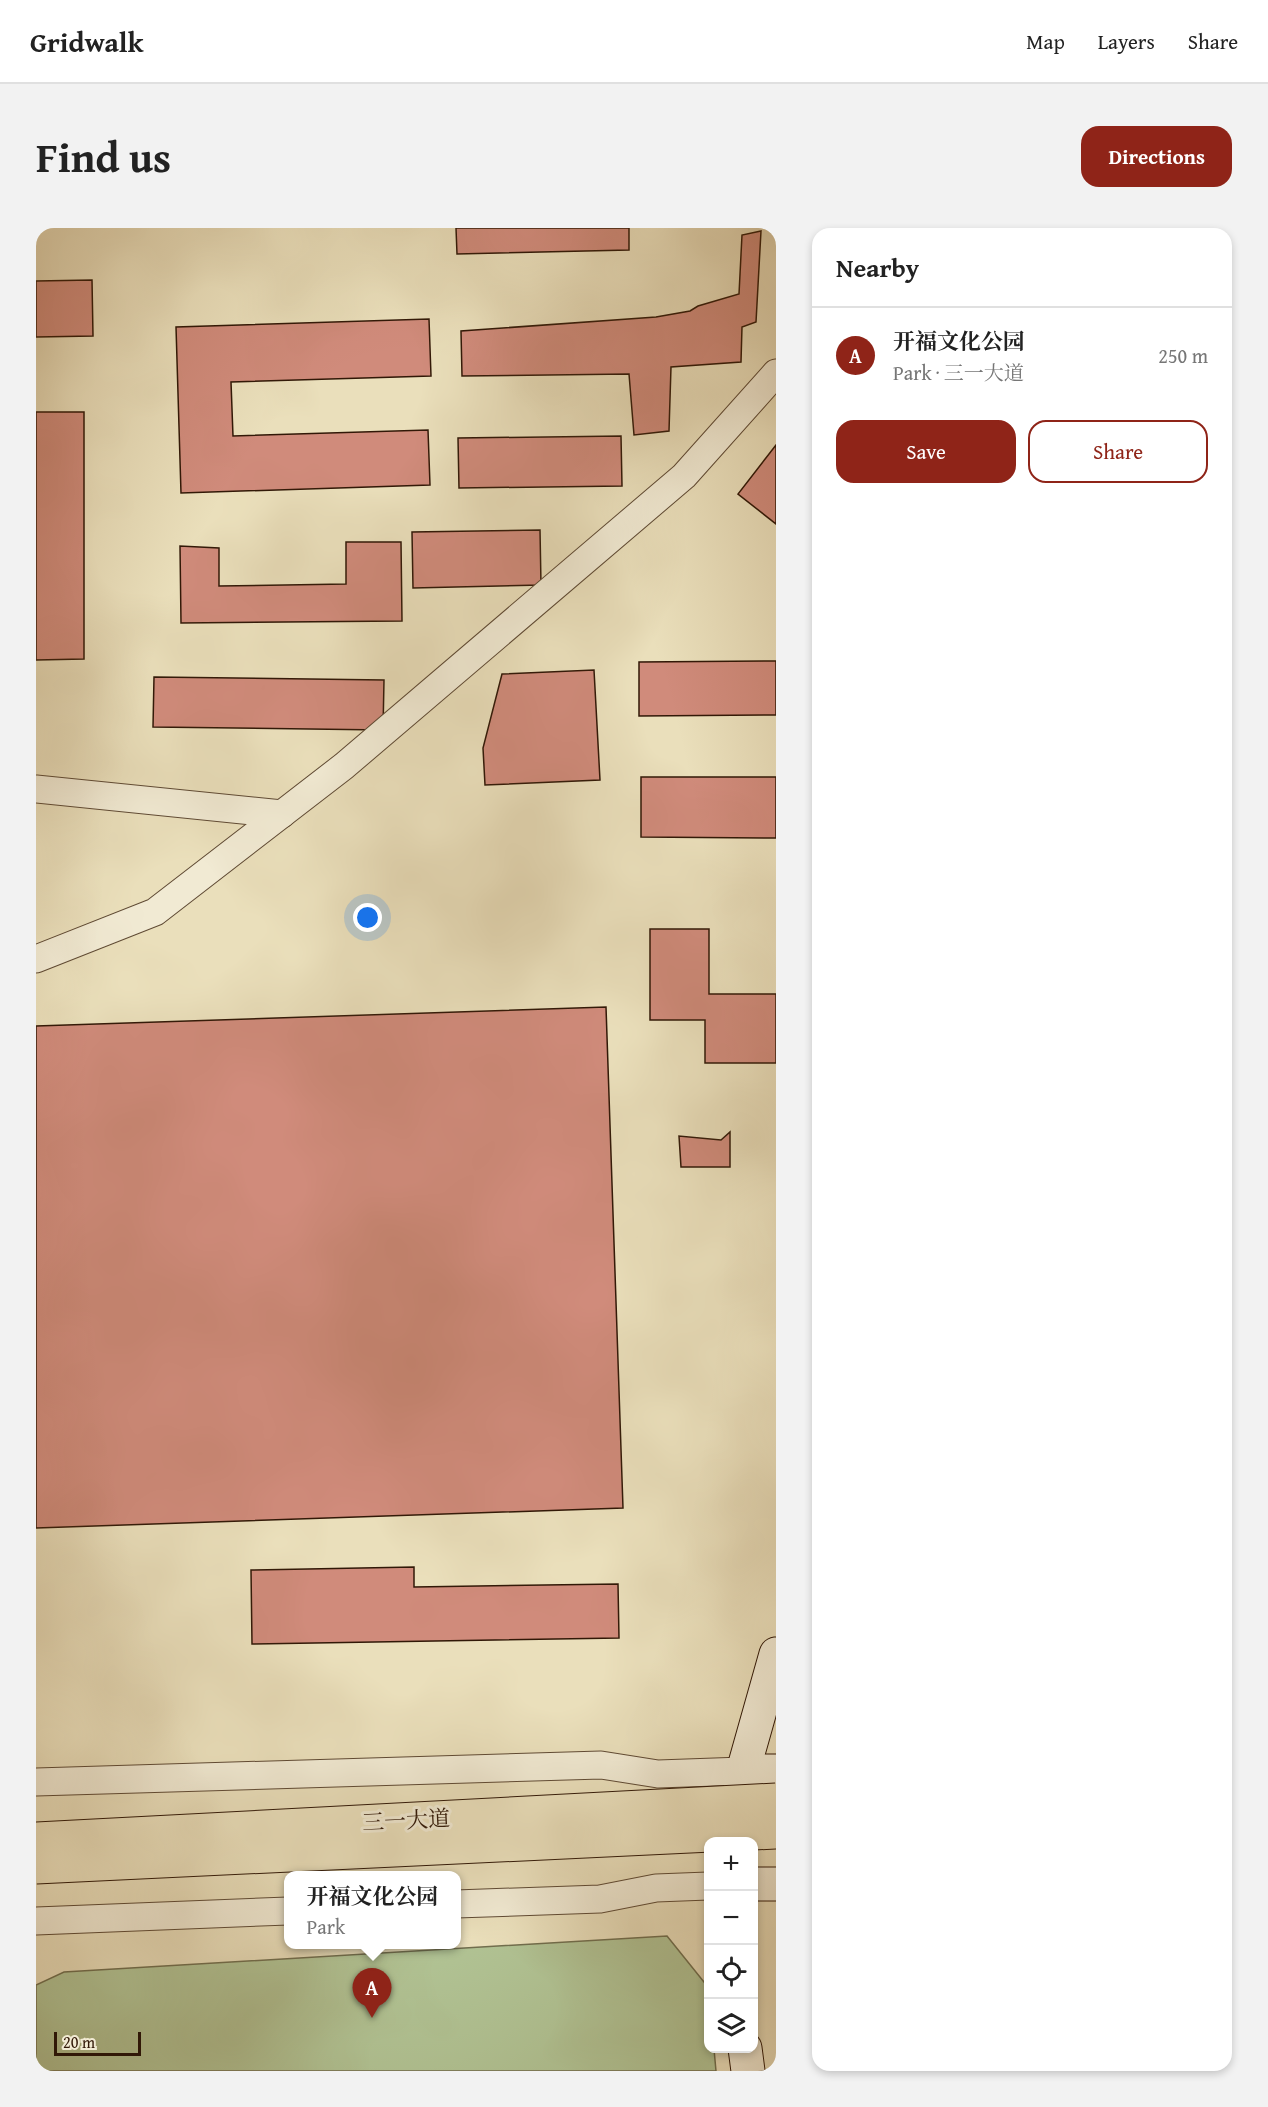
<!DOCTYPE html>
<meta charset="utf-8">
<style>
body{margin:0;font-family:"Gentium Book Plus","Noto Serif SC",serif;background:#f2f2f2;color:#222}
.controls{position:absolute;right:18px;bottom:18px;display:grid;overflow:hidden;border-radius:12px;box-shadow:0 3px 9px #0003}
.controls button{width:54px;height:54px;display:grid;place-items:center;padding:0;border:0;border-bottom:2px solid #e0e0e0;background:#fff;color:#222;font:30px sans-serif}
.scale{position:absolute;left:18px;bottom:15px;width:87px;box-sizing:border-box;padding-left:6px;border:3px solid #311807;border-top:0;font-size:16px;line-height:21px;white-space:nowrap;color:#311807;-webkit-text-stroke:4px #f1ead3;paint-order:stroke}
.you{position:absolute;left:332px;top:690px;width:21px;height:21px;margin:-15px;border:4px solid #fff;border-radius:50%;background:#1a73e8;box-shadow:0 0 0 9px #1a73e833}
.badge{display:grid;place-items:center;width:39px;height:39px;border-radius:50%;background:#8f2418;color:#fff;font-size:20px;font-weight:700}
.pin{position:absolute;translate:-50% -50px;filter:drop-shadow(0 2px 3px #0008)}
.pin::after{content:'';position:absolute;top:32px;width:21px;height:18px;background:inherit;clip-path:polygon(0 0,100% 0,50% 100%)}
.popup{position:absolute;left:248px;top:1643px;width:177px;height:78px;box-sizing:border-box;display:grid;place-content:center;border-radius:12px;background:#fff;filter:drop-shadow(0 2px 4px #0005);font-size:20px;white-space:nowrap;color:#767676}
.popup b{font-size:22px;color:#222}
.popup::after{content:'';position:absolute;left:50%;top:100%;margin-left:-12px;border:12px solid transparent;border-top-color:#fff}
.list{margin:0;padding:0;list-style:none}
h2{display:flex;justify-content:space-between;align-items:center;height:78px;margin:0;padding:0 24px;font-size:26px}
h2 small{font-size:20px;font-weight:400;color:#767676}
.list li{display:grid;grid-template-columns:39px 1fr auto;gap:18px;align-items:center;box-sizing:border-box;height:96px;padding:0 24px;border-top:2px solid #e0e0e0}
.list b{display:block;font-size:22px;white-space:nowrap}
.list p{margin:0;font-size:20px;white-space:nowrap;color:#767676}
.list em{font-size:20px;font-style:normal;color:#767676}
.actions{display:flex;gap:12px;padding:18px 24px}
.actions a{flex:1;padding:14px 0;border:2px solid #8f2418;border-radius:18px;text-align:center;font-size:21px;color:#8f2418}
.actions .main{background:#8f2418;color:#fff}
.icon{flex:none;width:33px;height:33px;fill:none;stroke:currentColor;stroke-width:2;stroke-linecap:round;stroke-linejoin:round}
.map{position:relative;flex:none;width:740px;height:1843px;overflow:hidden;border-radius:18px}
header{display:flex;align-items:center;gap:36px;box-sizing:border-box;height:84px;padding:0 30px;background:#fff;border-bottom:2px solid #e0e0e0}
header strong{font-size:28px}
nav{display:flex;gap:33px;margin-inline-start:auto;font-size:21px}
.intro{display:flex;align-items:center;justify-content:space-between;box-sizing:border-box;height:144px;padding:0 36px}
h1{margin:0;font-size:42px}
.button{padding:15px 27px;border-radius:18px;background:#8f2418;color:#fff;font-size:21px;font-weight:700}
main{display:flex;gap:36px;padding:0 36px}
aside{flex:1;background:#fff;border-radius:18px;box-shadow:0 3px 9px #0003}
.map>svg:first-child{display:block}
.green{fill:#b1c394;stroke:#716e4e;stroke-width:1.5}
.building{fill:#d08b7b;stroke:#311807;stroke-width:1.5}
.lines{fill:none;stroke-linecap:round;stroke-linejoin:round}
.street-casing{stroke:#5f4a34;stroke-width:29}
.secondary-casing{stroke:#311807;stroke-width:35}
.street{stroke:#f1ead3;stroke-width:27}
.secondary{stroke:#f1ead3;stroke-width:33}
.highway-bridge-casing{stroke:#311807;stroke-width:35;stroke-linecap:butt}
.highway-bridge{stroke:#eadfbb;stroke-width:33}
.labels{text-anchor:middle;stroke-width:6;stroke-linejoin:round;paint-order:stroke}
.street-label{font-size:22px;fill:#311807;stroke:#f1ead3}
</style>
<header>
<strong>Gridwalk</strong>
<nav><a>Map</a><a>Layers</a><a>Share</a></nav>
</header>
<div class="intro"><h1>Find us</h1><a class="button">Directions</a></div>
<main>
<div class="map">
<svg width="740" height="1843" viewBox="0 0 740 1843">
<rect width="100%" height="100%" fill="#eadfbb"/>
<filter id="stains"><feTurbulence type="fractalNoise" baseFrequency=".00333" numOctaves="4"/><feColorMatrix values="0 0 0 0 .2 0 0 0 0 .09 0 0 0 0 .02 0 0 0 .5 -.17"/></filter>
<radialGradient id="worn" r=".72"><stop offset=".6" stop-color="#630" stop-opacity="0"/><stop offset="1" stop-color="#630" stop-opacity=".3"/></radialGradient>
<path class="green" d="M631,1708L672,1759V1820L678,1821L680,1843H0V1757L28,1744Z"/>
<g class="building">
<path d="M420,0H593V22L421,26Z"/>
<path d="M725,3L720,94L706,99L705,134L635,139L633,203L598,207L593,146L426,148L425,103L620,89L654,83L662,78L703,66L706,7Z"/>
<path d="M56,52L57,108L0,109V53Z"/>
<path d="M393,91L395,148L195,154L197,208L392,202L394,257L145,265L140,99Z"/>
<path d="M0,184H48V431L0,432Z"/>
<path d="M585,208L586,258L423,260L422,210Z"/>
<path d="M740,217V296L702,266Z"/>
<path d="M504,302L505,357L377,360L376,304Z"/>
<path d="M310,314H365L366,393L145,395L144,318L183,320V358L310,356Z"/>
<path d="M740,433V487L603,488V434Z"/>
<path d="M558,442L564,552L449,557L447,520L466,446Z"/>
<path d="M118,449L348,452L347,502L117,499Z"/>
<path d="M605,549H740V610L605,609Z"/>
<path d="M614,701H673V766H740V835H669V792H614Z"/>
<path d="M570,779L587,1280L0,1300V798Z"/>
<path d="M694,904V939H645L643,908L685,912Z"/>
<path d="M378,1339V1359L582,1356L583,1410L216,1416L215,1342Z"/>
</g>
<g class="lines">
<g class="street-casing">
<g id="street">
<path d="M0,561L246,586"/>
<path d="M0,731L119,684L308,538L648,248L740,145"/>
<path d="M0,1554L565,1537L622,1546L707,1543"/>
<path d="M420,1676L564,1671L620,1660L672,1658"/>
<path d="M0,1693L252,1683"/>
</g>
</g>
<g class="secondary-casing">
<g id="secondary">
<path d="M707,1543H740"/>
<path d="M699,1602L707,1543L740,1426"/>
<path d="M718,1656H740"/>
<path d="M709,1820L712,1843"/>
</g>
</g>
<use href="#street" class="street"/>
<use href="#secondary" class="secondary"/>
<g class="highway-bridge-casing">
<g id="highway-bridge">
<path d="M0,1611L740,1572"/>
<path d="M0,1639L740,1604"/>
</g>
</g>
<use href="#highway-bridge" class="highway-bridge"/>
</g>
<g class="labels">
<g class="street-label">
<text transform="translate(370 1592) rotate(-3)" y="8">三一大道</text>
</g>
</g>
<rect width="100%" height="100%" filter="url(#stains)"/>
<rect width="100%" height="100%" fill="url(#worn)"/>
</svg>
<div class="controls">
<button>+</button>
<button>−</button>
<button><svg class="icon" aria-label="locate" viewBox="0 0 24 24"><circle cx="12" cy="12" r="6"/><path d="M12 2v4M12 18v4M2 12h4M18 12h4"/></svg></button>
<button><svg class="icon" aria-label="layers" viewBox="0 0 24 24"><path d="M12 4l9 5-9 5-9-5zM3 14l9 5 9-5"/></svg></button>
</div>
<div class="scale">20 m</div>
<div class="you"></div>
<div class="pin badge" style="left:336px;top:1790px">A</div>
<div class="popup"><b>开福文化公园</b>Park</div>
</div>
<aside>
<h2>Nearby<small></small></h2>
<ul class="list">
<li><span class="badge">A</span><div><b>开福文化公园</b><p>Park · 三一大道</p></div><em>250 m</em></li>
</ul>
<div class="actions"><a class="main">Save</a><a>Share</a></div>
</aside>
</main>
